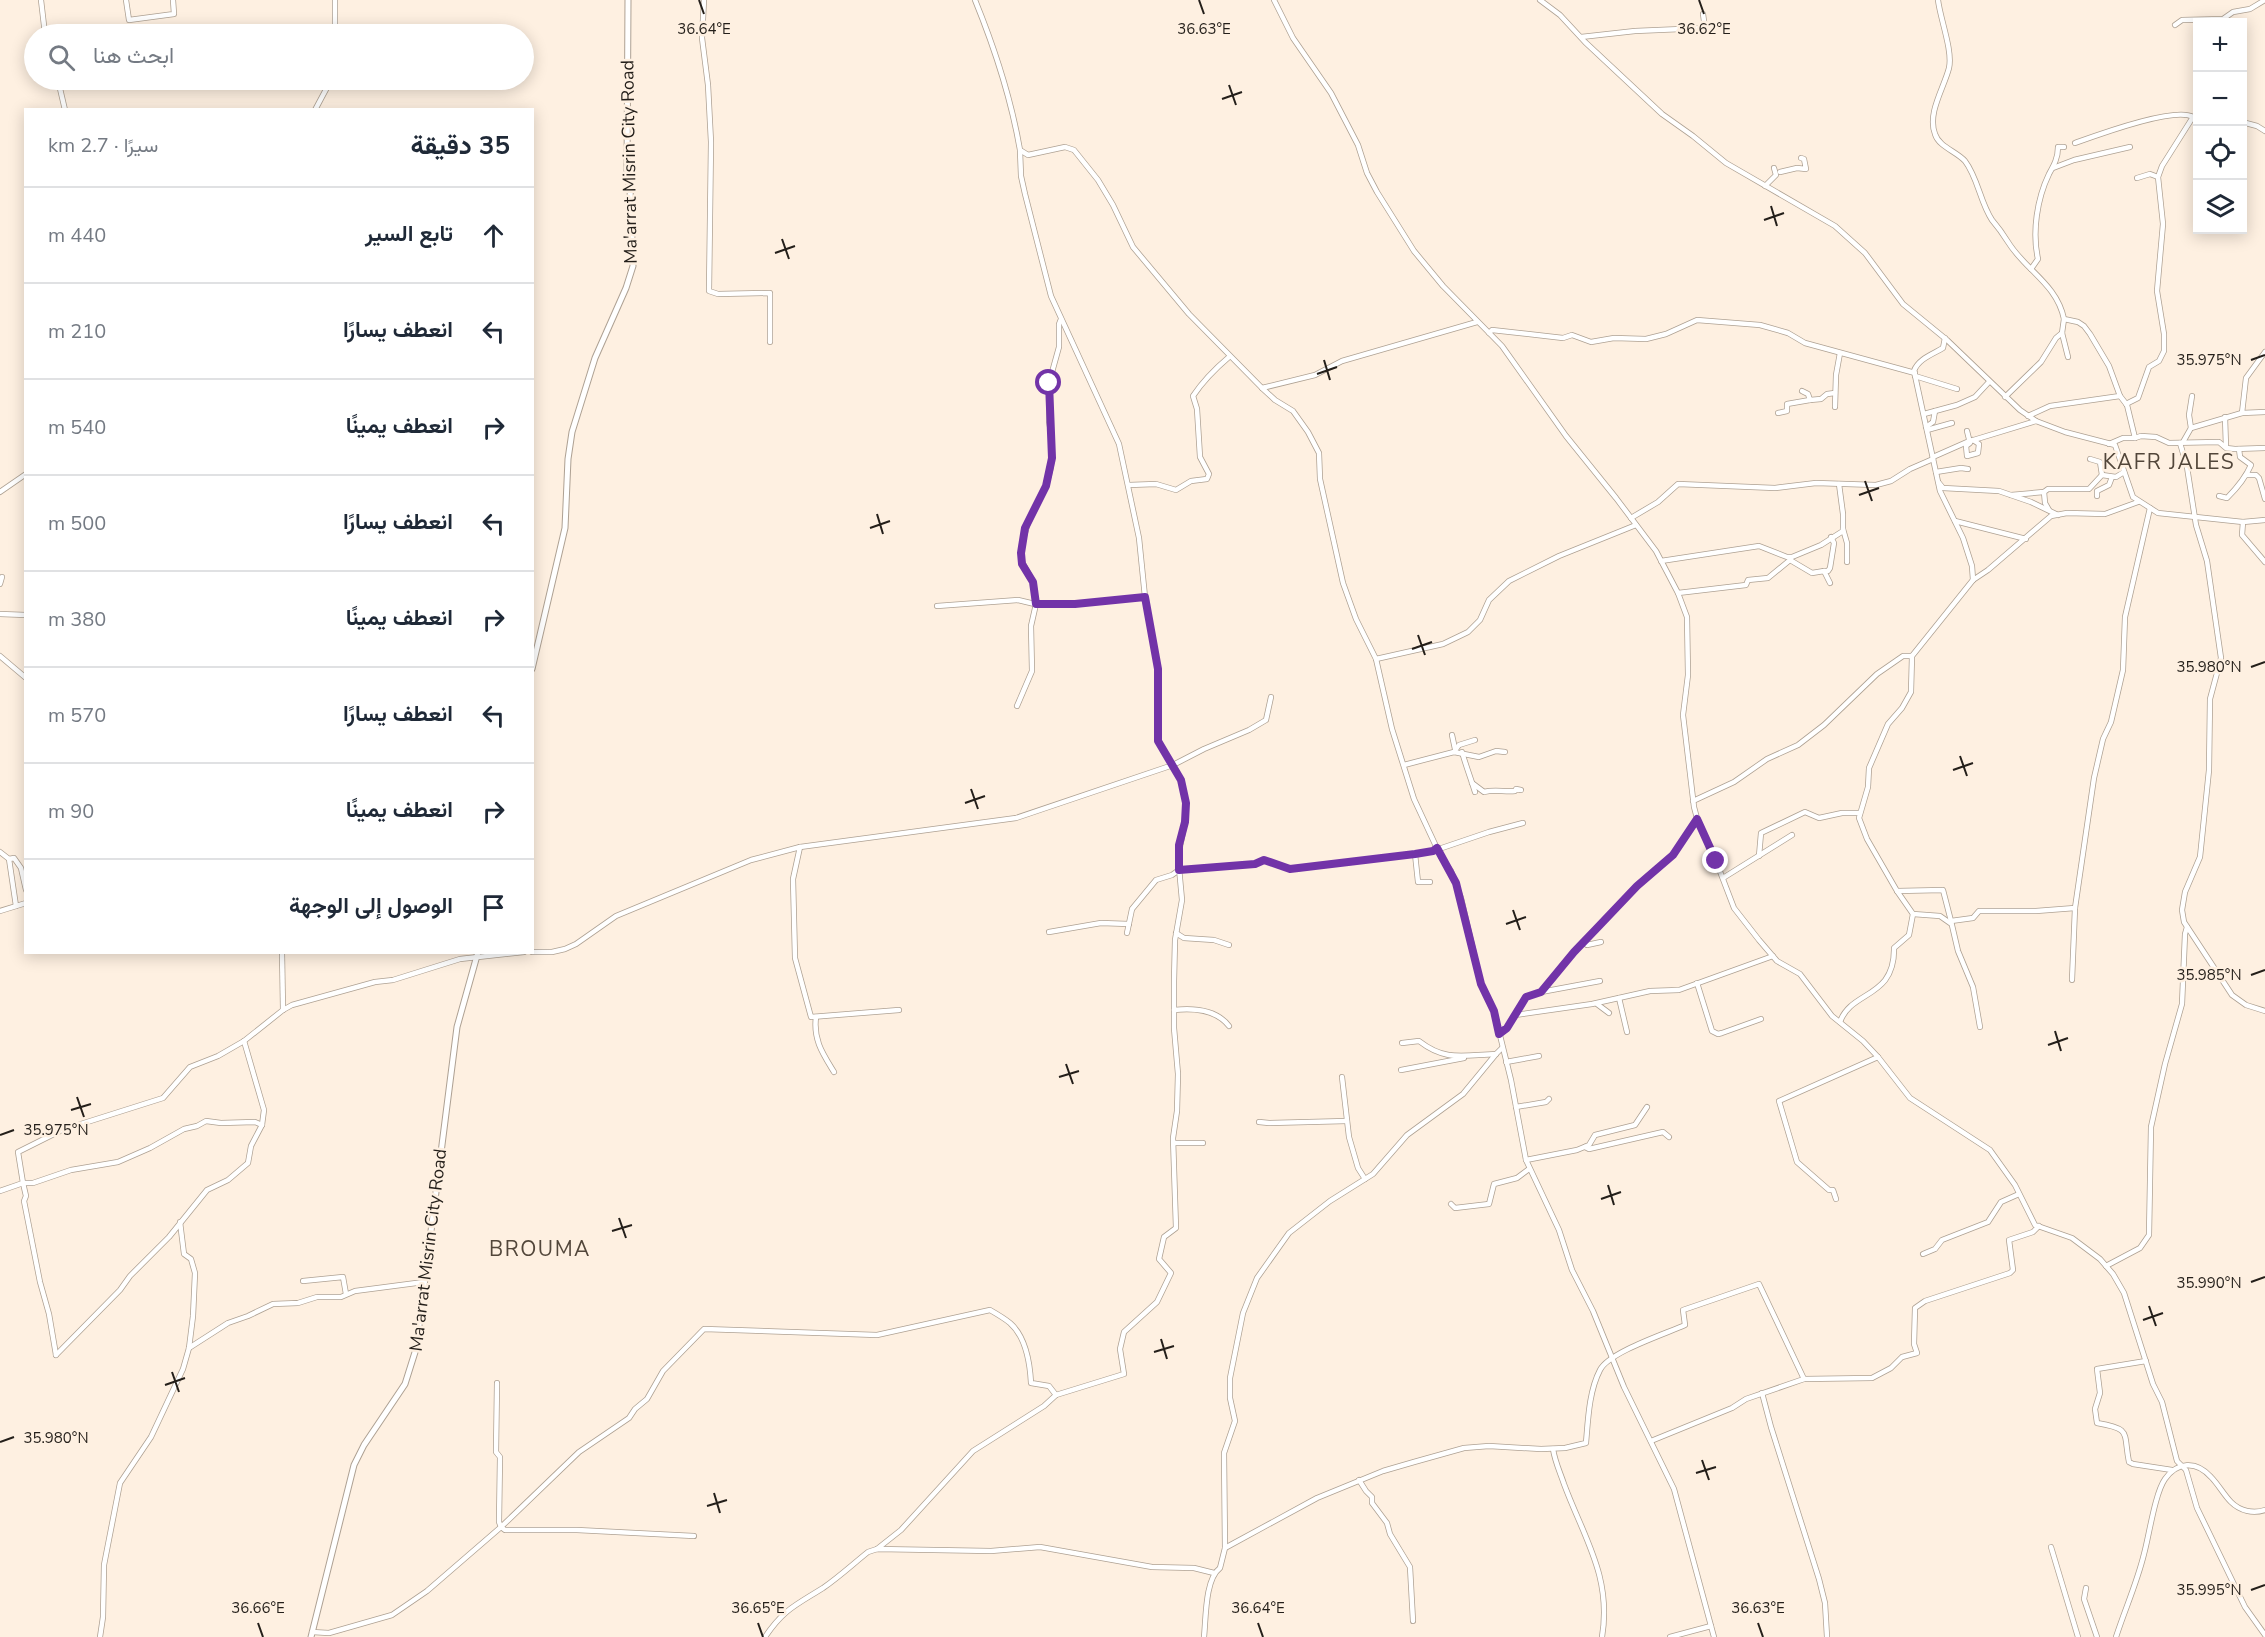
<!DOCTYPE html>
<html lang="ar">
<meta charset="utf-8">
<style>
body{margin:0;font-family:"Nunito Sans",Vazirmatn,sans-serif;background:#f6f6f7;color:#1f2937;direction:rtl}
.controls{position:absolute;right:18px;top:18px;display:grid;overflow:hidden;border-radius:0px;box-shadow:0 3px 15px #0003}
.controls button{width:54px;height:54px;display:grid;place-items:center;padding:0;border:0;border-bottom:2px solid #e0e1e3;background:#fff;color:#1f2937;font:30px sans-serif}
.stop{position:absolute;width:18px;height:18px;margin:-14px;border:4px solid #7233a8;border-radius:50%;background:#fff}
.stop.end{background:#7233a8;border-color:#fff;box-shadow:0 2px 6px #0008}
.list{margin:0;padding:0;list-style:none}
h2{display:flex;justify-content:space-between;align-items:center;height:78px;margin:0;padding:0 24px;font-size:26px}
h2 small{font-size:20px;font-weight:400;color:#747a83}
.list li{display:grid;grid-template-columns:39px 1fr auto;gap:18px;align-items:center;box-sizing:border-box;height:96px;padding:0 24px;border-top:2px solid #e0e1e3}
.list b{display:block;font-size:22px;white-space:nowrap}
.list em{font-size:20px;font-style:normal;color:#747a83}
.icon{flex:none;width:33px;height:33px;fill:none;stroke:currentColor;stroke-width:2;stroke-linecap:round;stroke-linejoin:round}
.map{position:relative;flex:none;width:2265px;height:1637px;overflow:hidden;direction:ltr}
.search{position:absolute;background:#fff;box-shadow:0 3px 15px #0003;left:24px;top:24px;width:510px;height:66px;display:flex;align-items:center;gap:15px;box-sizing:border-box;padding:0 21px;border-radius:33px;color:#747a83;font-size:22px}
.panel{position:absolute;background:#fff;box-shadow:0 3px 15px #0003;left:24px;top:108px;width:510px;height:846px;border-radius:0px;direction:rtl}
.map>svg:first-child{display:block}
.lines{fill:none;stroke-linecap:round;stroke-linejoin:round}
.minor-casing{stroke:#aea193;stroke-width:6}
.major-casing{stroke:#aea193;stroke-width:7}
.minor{stroke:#fff;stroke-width:4.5}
.major{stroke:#fff;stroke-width:5}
.route{stroke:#7233a8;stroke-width:8}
.ticks{fill:none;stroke:#241f1a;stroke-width:2}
.labels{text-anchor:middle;stroke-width:5;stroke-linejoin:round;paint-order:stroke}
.street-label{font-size:18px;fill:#241f1a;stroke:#fef0e1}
.quarter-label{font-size:21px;letter-spacing:1.5px;fill:#52463a;stroke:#fef0e1}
.ticks-label{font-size:15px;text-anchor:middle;fill:#241f1a;stroke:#fef0e1;stroke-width:5;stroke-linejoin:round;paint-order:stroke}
</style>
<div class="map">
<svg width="2265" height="1637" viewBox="0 0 2265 1637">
<rect width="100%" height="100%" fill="#fef0e1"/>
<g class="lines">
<g class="minor-casing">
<g id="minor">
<path d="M41,0L45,34"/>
<path d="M126,0L129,20L174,14L173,0"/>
<path d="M704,0L702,38L708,85L711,142L709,291L718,294L770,293V342"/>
<path d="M975,0C995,49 1011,98 1020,150L1028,155L1065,147L1074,150L1098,180L1113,205L1133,247L1189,314L1262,388L1275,400L1293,411L1308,432L1319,453L1320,479L1343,583L1356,619L1376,659L1392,729L1414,799L1441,857L1451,871L1461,898L1481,984L1494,1011L1511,1080L1526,1160L1559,1230L1572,1270L1593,1311L1624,1387L1674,1489L1714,1637"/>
<path d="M1274,0L1293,38L1331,93L1358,145L1367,173L1377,192L1414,251L1443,286L1502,346L1566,436L1616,498L1656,551L1678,593L1687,617L1688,675L1683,715L1694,807L1698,822L1716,861L1734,908L1759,940L1777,961L1800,974L1832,1016L1863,1041L1878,1057L1910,1098L1990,1150L2015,1185L2035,1225L2072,1238L2100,1259L2113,1274L2124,1293L2153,1384L2162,1402L2177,1461L2186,1470L2197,1508L2245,1607L2265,1635"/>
<path d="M1540,0L1560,15L1585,42L1662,114L1693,136L1726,163L1835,226L1865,253L1903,304L1947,340L2020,410L2036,421L2065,432L2115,445L2133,497L2158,513L2243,522L2265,520"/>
<path d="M1938,0C1940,18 1953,51 1949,68C1944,88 1927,113 1935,134C1939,147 1956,151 1965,161C1978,178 1980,202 1992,220C1998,227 2003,234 2008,242C2025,270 2057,284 2064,319L2078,322L2084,326L2090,334L2109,366L2120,396L2127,405L2135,438"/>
<path d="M2175,25L2182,20L2223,19L2233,12L2250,9L2265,0"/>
<path d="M335,34V0"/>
<path d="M1581,37L1635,31L1705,28L1703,14"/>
<path d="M58,80L65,110"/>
<path d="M315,110L331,80"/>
<path d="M2242,122L2257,126L2265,131"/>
<path d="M2075,143C2097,135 2175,106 2193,117"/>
<path d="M2053,168L2074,160L2130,147"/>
<path d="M1780,172L1797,168L1806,169L1804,159L1801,158"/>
<path d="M2137,178L2150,174L2158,177"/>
<path d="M1765,186L1776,175L1774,168"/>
<path d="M2031,269L2038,259C2032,232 2037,199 2049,174C2054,165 2058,158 2058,147H2064"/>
<path d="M2064,319L2062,333L2068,357"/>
<path d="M1489,333L1492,330L1563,338L1572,335L1591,342L1614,338L1646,339L1666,334L1697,320L1760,325L1788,333L1805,343L1915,373"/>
<path d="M1945,338L1943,348C1933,354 1918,359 1914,371L1940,491L1963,538L1972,566L1973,580"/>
<path d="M1915,376L1957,389"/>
<path d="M1262,388L1315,375L1342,361L1477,322"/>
<path d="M1802,391L1808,394L1810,400L1821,399L1827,394L1835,393"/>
<path d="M2005,397L2041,362L2056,338L2062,333"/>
<path d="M2126,404L2138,398L2149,367L2159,361L2164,351V334L2157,291L2163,224L2158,177L2162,166L2193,117L2198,116"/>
<path d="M1835,407L1836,375L1840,353"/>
<path d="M1778,413L1787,411V404L1810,400"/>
<path d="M2242,413L2246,378L2265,352"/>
<path d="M1924,414L1957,405L1975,397L1989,382"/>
<path d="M2028,416L2050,406L2120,396"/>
<path d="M2225,417L2226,447"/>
<path d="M1926,427L1933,422L1935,411"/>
<path d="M2191,428L2189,415L2192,396"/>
<path d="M1927,430L1952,423"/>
<path d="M1967,431L1970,443L1966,446L1967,456L1978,453L1979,444L1973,440"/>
<path d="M2183,442L2191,428L2242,413L2265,412"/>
<path d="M2180,443L2187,467L2196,525L2207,561L2221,658L2210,699L2209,770L2200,857L2185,892L2182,910L2184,922L2232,995L2246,1005L2265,1011"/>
<path d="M2109,444L2123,438H2135L2141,436L2156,437L2169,443L2219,442L2226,448L2235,449L2265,448"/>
<path d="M1933,457L1967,442L2036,421"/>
<path d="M2090,459L2100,462L2102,475"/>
<path d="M1936,472L1961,468L1968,469"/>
<path d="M2246,475H2256L2259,478L2265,499"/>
<path d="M1939,483L1943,488L1999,491L2031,502L2058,515"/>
<path d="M1129,485L1156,484L1176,490L1191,481L1207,479L1209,474L1200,457L1197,409L1193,396C1203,381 1216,368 1229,357"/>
<path d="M0,492L26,474"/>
<path d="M2011,495L2044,492"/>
<path d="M2097,496V491L2109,485L2112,477"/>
<path d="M2219,496L2227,498C2237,488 2245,479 2251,465L2240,457L2239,449"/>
<path d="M2049,510L2045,503L2044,492L2048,489H2089L2102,475L2116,477L2124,472"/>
<path d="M1631,518L1658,502L1678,484L1775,488L1816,483L1876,485L1891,481L1910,469L1933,459"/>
<path d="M1955,521L2026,539"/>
<path d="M2243,522L2242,535L2265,562"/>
<path d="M1843,529L1847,543V562"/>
<path d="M1790,560L1812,573L1824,571L1830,583"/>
<path d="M1661,561L1759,546L1787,557H1792L1821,545L1843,531V514L1839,484"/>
<path d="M1824,571H1828L1830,568L1834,543L1831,537"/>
<path d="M0,584L2,577"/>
<path d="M1678,593L1746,585L1748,580L1768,578L1790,560"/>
<path d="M937,606L1018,600L1039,605L1075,604L1145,597"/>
<path d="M0,614L26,615"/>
<path d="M0,656L26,678"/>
<path d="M1376,659L1443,644L1468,632L1480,620L1489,600L1509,581L1559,556L1636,525"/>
<path d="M1017,706L1032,671L1031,626L1036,604L1033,582L1021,560L1022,543L1028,523L1046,486L1051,467L1052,439L1049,421V383L1059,347V324L1061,319"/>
<path d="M1452,735L1455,749"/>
<path d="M1454,752L1459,745L1475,740"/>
<path d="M1462,752C1466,766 1471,779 1475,792"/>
<path d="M1404,765L1454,752L1479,757L1496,751L1505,752"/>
<path d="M1472,783L1484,792C1494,789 1504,792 1515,791L1516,789L1521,790"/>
<path d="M1693,801L1734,782L1767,759L1798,745L1824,725L1877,674L1903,656H1912"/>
<path d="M800,847L793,879L795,958L811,1017L899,1010"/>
<path d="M0,852L9,859L16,906"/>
<path d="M1415,854L1418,882H1430"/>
<path d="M1759,856L1761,833L1805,812L1819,818L1842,813H1860"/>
<path d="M9,859L14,858L21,868L26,890"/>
<path d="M1723,878L1792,835"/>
<path d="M1897,891L1943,890L1951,921L1973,918L1979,911H2036L2075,908"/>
<path d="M0,911L26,903"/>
<path d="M1913,914L1940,916L1950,923"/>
<path d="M1951,921L1958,951L1973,987L1980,1027"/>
<path d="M1049,932L1101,923L1129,924"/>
<path d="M1127,933L1132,909L1156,880L1172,875L1179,870L1255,864L1264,860L1290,869L1415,854L1433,851L1489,832L1523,823"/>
<path d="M1176,933L1184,938L1214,940L1229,945"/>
<path d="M1583,942L1587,945L1601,942"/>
<path d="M282,952L283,1010"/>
<path d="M532,952H552L565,949L576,944L616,916L751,860L800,847L1016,818L1173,765L1204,749L1249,730L1266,720L1271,697"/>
<path d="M2072,980L2075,908L2094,778L2103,739L2111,722L2123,670L2125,617L2150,508"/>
<path d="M1697,983L1712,1031L1718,1034L1722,1033L1761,1019"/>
<path d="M1541,992L1600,981"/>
<path d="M1619,998L1627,1032"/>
<path d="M1597,1004L1609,1013"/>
<path d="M1174,1010C1193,1008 1216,1009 1229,1026"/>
<path d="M1515,1015L1592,1004L1650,991L1679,990L1773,956"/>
<path d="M816,1017C813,1040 823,1054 834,1072"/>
<path d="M1840,1022C1851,990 1895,999 1894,948L1909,935L1913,914L1897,891L1867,839L1859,818L1868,787L1869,768L1888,724L1902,708L1911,692L1912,656L1973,580L1988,570L2051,516L2067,513L2105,514L2138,502"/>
<path d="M1499,1034L1507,1028L1526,997L1541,992L1574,952L1598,927L1637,886L1673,855L1697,819"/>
<path d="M1402,1043L1419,1041C1446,1062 1464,1055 1496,1054"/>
<path d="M1506,1062L1539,1056"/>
<path d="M1401,1070L1464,1058"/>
<path d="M1342,1077L1349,1137L1358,1168L1365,1179"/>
<path d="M1516,1107L1546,1102L1549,1099"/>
<path d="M1259,1122L1269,1123L1347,1121"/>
<path d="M1174,1143H1203"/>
<path d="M1585,1147L1589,1149L1663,1132L1669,1137"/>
<path d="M1526,1160L1577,1150L1589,1145L1595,1135L1635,1125L1647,1107"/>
<path d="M0,1191L23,1183L18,1152L62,1130L163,1098L190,1067L218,1056L244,1041L283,1010L292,1005L375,982L393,980L460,959L524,952"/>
<path d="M1836,1199L1833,1190H1829L1797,1162L1779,1101L1878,1057"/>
<path d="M1451,1204L1455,1208L1489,1204L1494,1184L1517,1178L1529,1169"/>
<path d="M1923,1254L1935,1249L1942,1240L1988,1222L2001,1202L2019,1194"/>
<path d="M2106,1266L2140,1248L2149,1235L2151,1127L2165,1064L2182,1004L2185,934L2187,927"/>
<path d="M303,1281L343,1277L346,1294"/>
<path d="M189,1348L228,1323L248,1316L273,1304L298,1303L317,1297H341L355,1291L424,1282"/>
<path d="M56,1355L49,1314L40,1282L24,1201L26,1196L23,1183H33L71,1170L118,1162L150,1148L184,1129L197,1126L206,1121L221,1123L255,1122L262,1125"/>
<path d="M56,1355L120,1290L130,1276L169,1237L207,1190L228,1180L248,1163L251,1146L262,1125L264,1110L244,1041"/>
<path d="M2146,1361L2097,1369L2100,1393L2095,1409L2097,1423C2132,1429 2123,1432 2129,1462L2133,1464L2172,1470"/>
<path d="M497,1383L496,1452L500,1457L499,1522L501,1527L505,1530H577L694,1536"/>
<path d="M1762,1393L1771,1427L1819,1579L1825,1603L1827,1637"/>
<path d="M1651,1441L1732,1408L1746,1399L1804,1379L1872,1378L1891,1368L1902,1357L1917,1353L1914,1344L1915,1308L1925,1301L2010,1273L2013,1270L2009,1240L2033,1232L2039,1226"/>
<path d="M1553,1449C1555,1462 1560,1472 1564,1484C1584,1538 1612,1577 1602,1637"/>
<path d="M1359,1480L1366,1491L1372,1497V1503L1387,1523L1390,1534L1410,1567L1413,1621"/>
<path d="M2051,1547L2078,1637"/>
<path d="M1225,1548L1224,1453L1235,1421L1230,1398V1378L1243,1313L1257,1278L1289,1233L1330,1201L1373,1174L1407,1135L1463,1094L1496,1054L1502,1048"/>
<path d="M877,1549L901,1530L973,1451L1044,1406L1056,1395L1124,1374L1120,1349L1124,1332L1157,1302L1171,1273L1159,1259L1164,1237L1176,1228L1173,1138L1177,1111L1178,1074L1174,1028V981L1175,940L1182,900L1178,857L1185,822L1186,803L1181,780L1158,741V669L1145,597L1139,538L1119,444L1051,296L1025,194L1021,176L1020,151"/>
<path d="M2086,1588L2084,1599L2097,1637"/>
<path d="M312,1632L329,1633L392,1615L427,1591L501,1527L579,1452L629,1418L635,1409L647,1399L663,1371L704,1329L877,1335L990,1310C997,1314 1004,1318 1010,1323C1026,1337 1030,1364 1031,1383L1049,1386L1056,1395"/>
<path d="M100,1637L103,1617L104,1565L120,1483L151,1437L183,1369L189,1348L193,1316L195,1273L191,1259L184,1254L180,1222"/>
<path d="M765,1637C784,1609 796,1605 823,1588C839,1577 853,1564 868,1552L877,1549L991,1551L1040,1547L1152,1567L1194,1568L1214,1573"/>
<path d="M1204,1637C1206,1618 1205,1579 1220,1568L1225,1548L1317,1498L1383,1471L1414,1462L1464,1448L1489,1446L1541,1449L1565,1448L1586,1443C1588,1420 1589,1391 1600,1370C1609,1352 1665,1334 1685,1325L1683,1310L1759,1284L1804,1379"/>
<path d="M1670,1637L1711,1626"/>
<path d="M2116,1637C2125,1609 2137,1583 2144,1554C2149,1536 2155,1493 2165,1479C2177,1462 2196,1460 2211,1477C2218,1484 2224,1495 2231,1502C2240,1511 2253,1514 2265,1510"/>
</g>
</g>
<g class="major-casing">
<g id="major">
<path d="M532,669L565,528L568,459L572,432L595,358L626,288L633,266L630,188L627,173L628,0"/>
<path d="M311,1637L354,1465L364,1445L405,1384L416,1349L457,1027L478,952"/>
</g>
</g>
<use href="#minor" class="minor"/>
<use href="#major" class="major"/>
</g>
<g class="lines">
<path class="route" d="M1049,383L1052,458L1046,486L1025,528L1021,553L1022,564L1033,582L1036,604H1075L1145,597L1158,669V741L1181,780L1186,803L1185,822L1179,845V870L1255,864L1264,860L1290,869L1415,854L1433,851L1437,848L1456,883L1481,984L1494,1011L1499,1034L1507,1028L1526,997L1541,992L1574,952L1598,927L1637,886L1673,855L1697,819L1716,861"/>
</g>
<path class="ticks" d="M699,0L704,14M1199,0L1204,14M1699,0L1704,14M1229,85L1236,105M1222,99L1242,92M1771,206L1777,226M1764,220L1784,213M782,239L789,259M775,253L795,246M1324,360L1330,380M2251,360L2265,355M1317,374L1337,367M1865,481L1872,501M1859,495L1879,488M877,514L883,534M870,528L890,521M1418,635L1425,655M1412,649L1432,642M2251,667L2265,662M1960,756L1967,776M1953,770L1973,763M971,789L978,809M965,803L985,796M1513,910L1520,930M1506,924L1526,917M2251,975L2265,970M2055,1031L2061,1051M2048,1045L2068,1038M1066,1064L1073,1084M1059,1077L1079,1071M77,1097L84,1117M71,1110L91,1104M0,1135L14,1130M1608,1185L1614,1205M1601,1199L1621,1192M619,1218L626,1238M612,1231L632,1225M2251,1282L2265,1277M2149,1306L2156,1326M2143,1320L2163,1313M1161,1339L1167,1359M1154,1352L1174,1346M172,1372L179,1392M165,1385L185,1378M0,1442L14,1437M1702,1460L1709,1480M1696,1473L1716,1467M714,1493L720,1513M707,1506L727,1500M2251,1590L2265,1585M258,1623L263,1637M758,1623L763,1637M1258,1623L1263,1637M1758,1623L1763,1637"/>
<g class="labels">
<g class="street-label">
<text transform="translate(629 162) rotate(-91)" y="6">Ma'arrat Misrin City Road</text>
<text transform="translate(428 1250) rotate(-83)" y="6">Ma'arrat Misrin City Road</text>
</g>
<g class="quarter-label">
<text x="2169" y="469">KAFR JALES</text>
<text x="540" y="1256">BROUMA</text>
</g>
</g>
<g class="ticks-label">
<text x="704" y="34">36.64°E</text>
<text x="1204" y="34">36.63°E</text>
<text x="1704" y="34">36.62°E</text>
<text x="2209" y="365">35.975°N</text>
<text x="2209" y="672">35.980°N</text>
<text x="2209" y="980">35.985°N</text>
<text x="56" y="1135">35.975°N</text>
<text x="2209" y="1288">35.990°N</text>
<text x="56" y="1443">35.980°N</text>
<text x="2209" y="1595">35.995°N</text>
<text x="258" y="1613">36.66°E</text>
<text x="758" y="1613">36.65°E</text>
<text x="1258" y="1613">36.64°E</text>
<text x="1758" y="1613">36.63°E</text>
</g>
</svg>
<div class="controls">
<button>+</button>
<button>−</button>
<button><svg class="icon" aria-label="locate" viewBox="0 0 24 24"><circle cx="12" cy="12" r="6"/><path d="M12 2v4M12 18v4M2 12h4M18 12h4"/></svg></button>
<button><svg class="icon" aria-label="layers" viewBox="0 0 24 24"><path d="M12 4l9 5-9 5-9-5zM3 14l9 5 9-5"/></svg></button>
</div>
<div class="stop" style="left:1049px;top:383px"></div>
<div class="stop end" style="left:1716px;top:861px"></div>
<div class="search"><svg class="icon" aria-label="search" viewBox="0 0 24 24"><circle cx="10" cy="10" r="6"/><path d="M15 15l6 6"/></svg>ابحث هنا</div>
<section class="panel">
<h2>35 دقيقة<small>سيرًا · 2.7 km</small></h2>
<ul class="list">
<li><svg class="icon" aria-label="ahead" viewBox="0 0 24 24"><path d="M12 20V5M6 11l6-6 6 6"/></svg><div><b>تابع السير</b></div><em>440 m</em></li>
<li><svg class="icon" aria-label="left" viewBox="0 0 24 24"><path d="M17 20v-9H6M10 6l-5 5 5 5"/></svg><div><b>انعطف يسارًا</b></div><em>210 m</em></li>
<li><svg class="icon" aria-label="right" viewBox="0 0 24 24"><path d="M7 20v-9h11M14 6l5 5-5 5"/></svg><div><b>انعطف يمينًا</b></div><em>540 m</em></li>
<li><svg class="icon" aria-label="left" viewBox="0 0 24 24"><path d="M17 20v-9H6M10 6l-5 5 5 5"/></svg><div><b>انعطف يسارًا</b></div><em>500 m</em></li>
<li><svg class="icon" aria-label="right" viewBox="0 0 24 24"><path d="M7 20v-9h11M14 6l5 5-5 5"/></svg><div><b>انعطف يمينًا</b></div><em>380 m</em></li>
<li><svg class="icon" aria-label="left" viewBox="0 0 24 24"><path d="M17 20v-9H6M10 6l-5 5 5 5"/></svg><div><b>انعطف يسارًا</b></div><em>570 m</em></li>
<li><svg class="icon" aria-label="right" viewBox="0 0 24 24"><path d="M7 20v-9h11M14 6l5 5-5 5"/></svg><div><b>انعطف يمينًا</b></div><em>90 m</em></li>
<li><svg class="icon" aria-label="arrive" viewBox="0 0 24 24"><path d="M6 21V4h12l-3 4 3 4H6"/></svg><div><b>الوصول إلى الوجهة</b></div></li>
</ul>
</section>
</div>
